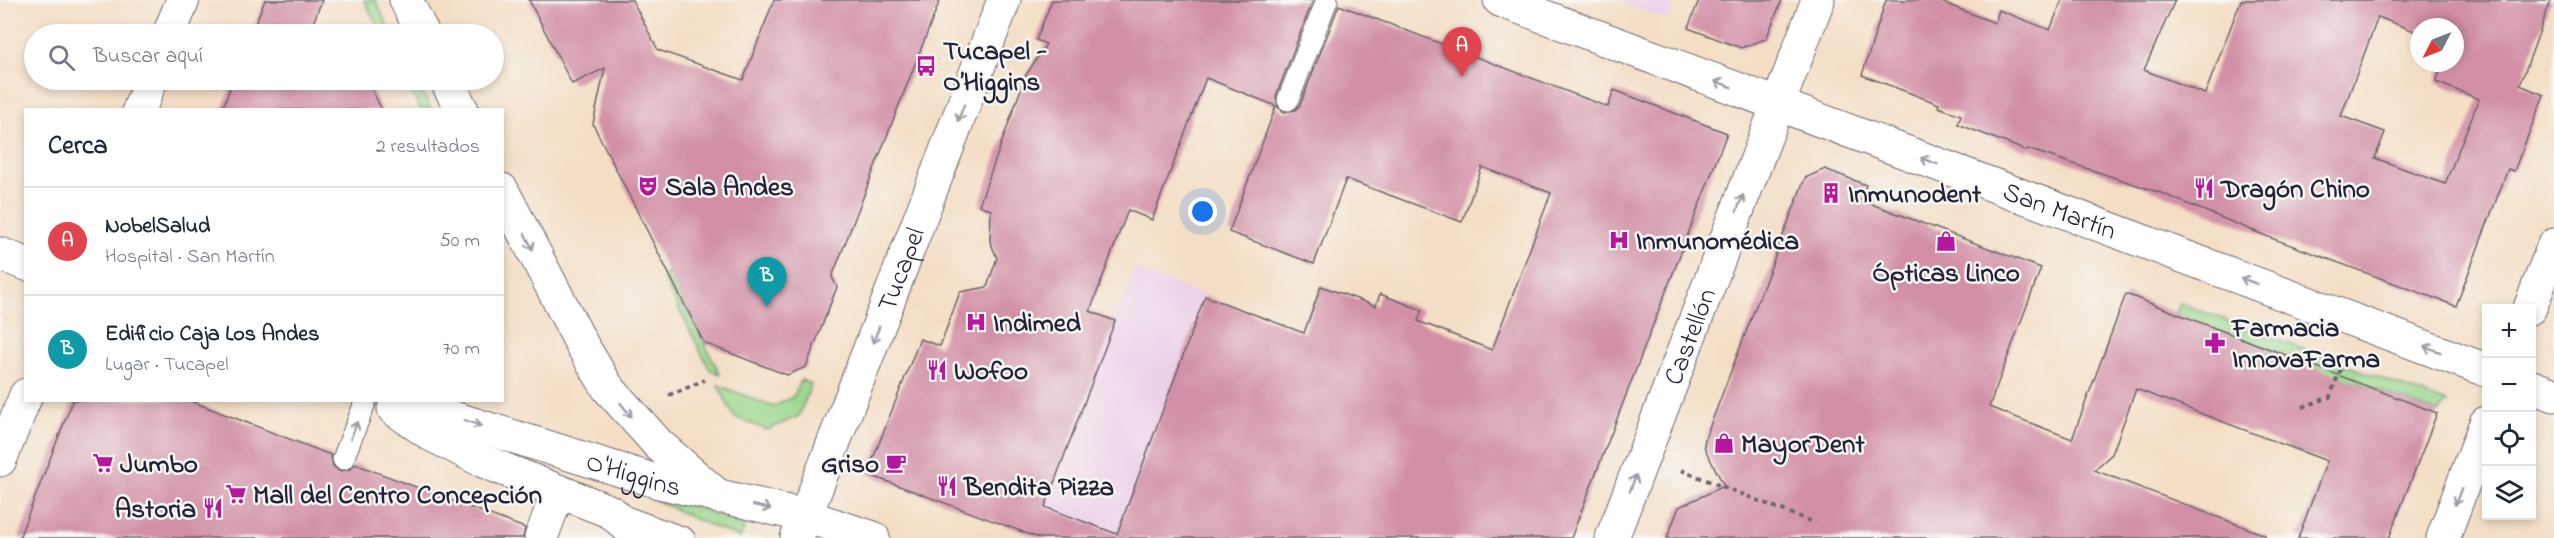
<!DOCTYPE html>
<html lang="es">
<meta charset="utf-8">
<style>
body{margin:0;font-family:"Indie Flower",sans-serif;background:#f2f2f3;color:#1f2937}
.controls{position:absolute;right:18px;bottom:18px;display:grid;overflow:hidden;border-radius:0px;box-shadow:0 3px 9px #0003}
.controls button{width:54px;height:54px;display:grid;place-items:center;padding:0;border:0;border-bottom:2px solid #e0e1e3;background:#fff;color:#1f2937;font:30px sans-serif}
.compass{position:absolute;left:2410px;top:18px;width:54px;height:54px;border-radius:50%;background:#fff;box-shadow:0 3px 9px #0003;rotate:228deg}
.you{position:absolute;left:1203px;top:212px;width:21px;height:21px;margin:-15px;border:4px solid #fff;border-radius:50%;background:#1a73e8;box-shadow:0 0 0 9px #1a73e833}
.badge{display:grid;place-items:center;width:39px;height:39px;border-radius:50%;background:#ea580c;color:#fff;font-size:20px;font-weight:700}
.pin{position:absolute;translate:-50% -50px;filter:drop-shadow(0 2px 3px #0008)}
.pin::after{content:'';position:absolute;top:32px;width:21px;height:18px;background:inherit;clip-path:polygon(0 0,100% 0,50% 100%)}
.list{margin:0;padding:0;list-style:none}
h2{display:flex;justify-content:space-between;align-items:center;height:78px;margin:0;padding:0 24px;font-size:26px}
h2 small{font-size:20px;font-weight:400;color:#747a83}
.list li{display:grid;grid-template-columns:39px 1fr auto;gap:18px;align-items:center;box-sizing:border-box;height:108px;padding:0 24px;border-top:2px solid #e0e1e3}
.list b{display:block;font-size:22px;white-space:nowrap}
.list p{margin:0;font-size:20px;white-space:nowrap;color:#747a83}
.list em{font-size:20px;font-style:normal;color:#747a83}
.icon{flex:none;width:33px;height:33px;fill:none;stroke:currentColor;stroke-width:2;stroke-linecap:round;stroke-linejoin:round}
.map{position:relative;flex:none;width:2554px;height:538px;overflow:hidden}
.search{position:absolute;background:#fff;box-shadow:0 3px 9px #0003;left:24px;top:24px;width:480px;height:66px;display:flex;align-items:center;gap:15px;box-sizing:border-box;padding:0 21px;border-radius:33px;color:#747a83;font-size:22px}
.panel{position:absolute;background:#fff;box-shadow:0 3px 9px #0003;left:24px;top:108px;width:480px;height:294px;border-radius:0px}
.map>svg:first-child{display:block}
.built{fill:#edd1e9}
.green{fill:#9bd88d;stroke:#5e7d64;stroke-width:1.5}
.building{fill:#d28fa6;fill-rule:evenodd}
.lines{fill:none;stroke-linecap:round;stroke-linejoin:round}
.lane-casing{stroke:#6c646b;stroke-width:23}
.street-casing{stroke:#6c646b;stroke-width:35}
.secondary-casing{stroke:#6c646b;stroke-width:35}
.primary-casing{stroke:#6c646b;stroke-width:35}
.path{stroke:#6c646b;stroke-width:4;stroke-dasharray:4.5 4.5;stroke-linecap:butt}
.lane{stroke:#fff;stroke-width:21}
.street{stroke:#fff;stroke-width:33}
.secondary{stroke:#fff;stroke-width:33}
.primary{stroke:#fff;stroke-width:33}
.oneway{stroke:#9c9ca7}
.labels{text-anchor:middle;stroke-width:5;stroke-linejoin:round;paint-order:stroke}
.poi-label{font-size:27px;font-weight:bold;fill:#22223b;stroke:#f6f6f2;text-anchor:start}
.street-label{font-size:27px;fill:#22223b;stroke:#f6f6f2}
</style>
<div class="map">
<svg width="2554" height="538" viewBox="0 0 2554 538">
<rect width="100%" height="100%" fill="#f6f6f2"/>
<filter id="ink" filterUnits="userSpaceOnUse"><feTurbulence type="fractalNoise" baseFrequency=".0167" numOctaves="2"/><feDisplacementMap in="SourceGraphic" scale="12" xChannelSelector="R" yChannelSelector="G"/><feConvolveMatrix kernelMatrix="1 2 1 2 8 2 1 2 1" color-interpolation-filters="sRGB"/></filter>
<filter id="wash" filterUnits="userSpaceOnUse"><feTurbulence type="fractalNoise" baseFrequency=".008" numOctaves="4" result="noise"/><feDisplacementMap in="SourceGraphic" scale="24" xChannelSelector="R" yChannelSelector="G"/><feGaussianBlur stdDeviation="1.35" result="paint"/><feColorMatrix in="noise" values="0 0 0 0 0 0 0 0 0 0 0 0 0 0 0 0 0 1.4 0 .05"/><feComposite in="paint" operator="in"/></filter>
<g filter="url(#wash)">
<rect width="100%" height="100%" fill="#f4dec5"/>
<g class="built">
<path d="M1615,0H1676L1668,20Z"/>
<path d="M1134,269L1290,328L1507,538L1035,536Z"/>
</g>
<g class="green">
<path d="M364,0H375L392,34H382Z"/>
<path d="M405,80H415L431,109H420Z"/>
<path d="M668,271L720,374L710,370L664,280Z"/>
<path d="M2180,303L2447,403L2437,413L2358,382L2327,461L2289,447L2303,407L2176,314Z"/>
<path d="M801,380L811,384L799,416L767,430L734,417L718,385L773,407L794,396Z"/>
<path d="M639,486L745,526L740,538L695,519L637,491Z"/>
</g>
<g id="blocks">
<g class="building">
<path d="M265,0H322L310,31L317,34H251Z"/>
<path d="M529,0H632L658,50L743,80L774,0H940L832,277L837,287L806,367L787,375L704,343L593,124L605,68L572,84Z"/>
<path d="M1052,0H1313L1276,96L1278,107L1284,112L1295,110L1300,105L1339,5L1608,107L1614,90L1727,133L1571,538H1039L867,474L920,339L940,346L960,292L987,287L997,258L990,241L991,210L979,205L1026,75L1046,44L1036,40ZM1206,78L1276,106L1229,232L1314,264L1346,179L1462,222L1482,167L1551,193L1492,350L1418,321L1422,310L1380,294L1376,306L1321,286L1304,333L1205,296L1117,534L1045,507L1115,321L1090,311L1128,210L1152,220Z"/>
<path d="M1699,0H1782L1766,39L1741,48L1688,28Z"/>
<path d="M1886,0H1936L1995,23L1999,10L2050,30L2062,0H2175L2144,70L2205,94L2241,0H2551L2520,85L2544,95L2514,171L2508,169L2456,306L2266,236L2161,193L2028,149L2027,151L1958,124L1961,115L1938,107L1939,104L1862,75ZM2378,17L2419,33V27H2455V63H2443L2436,82L2479,99L2445,184L2375,158L2385,132L2341,116Z"/>
<path d="M233,80H367L382,110H222Z"/>
<path d="M1825,169L1866,185L1861,200L2041,268L1989,407L2072,439L2126,294L2437,413L2389,538H2298L2327,461L2136,389L2112,454L2094,470L2265,535L2264,538H1667L1679,507L1724,486L1706,451L1704,446L1705,439L1805,178Z"/>
<path d="M73,400H188L331,455L333,466L339,471L350,469L355,464L525,528L523,538H19Z"/>
</g>
</g>
</g>
<g filter="url(#ink)">
<use href="#blocks" fill-opacity="0" stroke="#6c646b" stroke-width="1.5"/>
<g class="lines">
<g class="lane-casing">
<g id="lane">
<path d="M1288,100L1327,0"/>
<path d="M343,459L366,400"/>
<path d="M626,517L684,538"/>
</g>
</g>
<g class="street-casing">
<g id="street">
<path d="M406,0L423,34"/>
<path d="M169,34L183,0"/>
<path d="M446,80L462,110"/>
<path d="M139,110L151,80"/>
<path d="M502,190L582,345L608,388L659,445L719,497"/>
<path d="M541,538L558,492"/>
<path id="s1" d="M1612,538L1818,0"/>
</g>
</g>
<g class="secondary-casing">
<g id="secondary">
<path id="s2" d="M1500,0L2486,370"/>
<path d="M2530,308L2554,245"/>
<path d="M2532,387L2554,395"/>
<path d="M0,460L26,395"/>
<path id="s3" d="M797,538L1004,0"/>
<path d="M2443,538L2486,423"/>
</g>
</g>
<g class="primary-casing">
<g id="primary">
<path d="M0,254L26,264"/>
<path id="s4" d="M396,400L659,482L806,516L873,538"/>
<path d="M394,409L430,434L483,461L611,512L640,538"/>
</g>
</g>
<g class="path">
<path d="M669,395L705,380"/>
<path d="M2303,407L2330,397L2345,357"/>
<path d="M1681,470L1815,523"/>
</g>
<use href="#lane" class="lane"/>
<use href="#street" class="street"/>
<use href="#secondary" class="secondary"/>
<use href="#primary" class="primary"/>
</g>
<defs><path id="oneway-shaft" d="M-6 0H5M1.5-3L5.5 0L1.5 3" fill="none" stroke-width="1.6" stroke-linecap="round" stroke-linejoin="round" transform="scale(1.5)"/></defs>
<g class="oneway">
<use href="#oneway-shaft" transform="translate(1723 84) rotate(-160)"/>
<use href="#oneway-shaft" transform="translate(961 113) rotate(111)"/>
<use href="#oneway-shaft" transform="translate(1929 161) rotate(-159)"/>
<use href="#oneway-shaft" transform="translate(1740 203) rotate(-69)"/>
<use href="#oneway-shaft" transform="translate(529 242) rotate(63)"/>
<use href="#oneway-shaft" transform="translate(2249 281) rotate(-159)"/>
<use href="#oneway-shaft" transform="translate(876 335) rotate(111)"/>
<use href="#oneway-shaft" transform="translate(2432 349) rotate(-159)"/>
<use href="#oneway-shaft" transform="translate(626 410) rotate(51)"/>
<use href="#oneway-shaft" transform="translate(473 423) rotate(18)"/>
<use href="#oneway-shaft" transform="translate(354 430) rotate(-69)"/>
<use href="#oneway-shaft" transform="translate(1633 483) rotate(-69)"/>
<use href="#oneway-shaft" transform="translate(2458 497) rotate(111)"/>
<use href="#oneway-shaft" transform="translate(762 507) rotate(12)"/>
</g>
</g>
<defs>
<g id="bus-bare" transform="scale(1.62)"><path d="M-5-6H5V4H4V6H2V4H-2V6H-4V4H-5ZM-3.5-4V0h7V-4ZM-3.5 1.2v1.5H-2V1.2ZM2 1.2v1.5H3.5V1.2Z" fill="#b5179e" stroke="#f6f6f2" stroke-width="2.5" paint-order="stroke"/></g>
<g id="theatre-bare" transform="scale(1.62)"><path d="M-5-5.5Q0-4 5-5.5V0Q5 5 0 6Q-5 5-5 0ZM-3.3-2.5H-1v1.5H-3.3ZM1-2.5H3.3v1.5H1ZM-2.8 1Q0 5.5 2.8 1Z" fill="#b5179e" stroke="#f6f6f2" stroke-width="2.5" paint-order="stroke"/></g>
<g id="restaurant-bare" transform="scale(1.62)"><path d="M-5-6h1v4h1v-4h1v4h1v-4h1v5L-1.5 .5V6h-2V.5L-5-1ZM5-6V6H3V1.5H1.5Q1.5-4 5-6Z" fill="#b5179e" stroke="#f6f6f2" stroke-width="2.5" paint-order="stroke"/></g>
<g id="building-bare" transform="scale(1.62)"><path d="M-4-6H4V6H1V3H-1V6H-4ZM-2.5-4.3h1.7v1.8h-1.7ZM.8-4.3h1.7v1.8H.8ZM-2.5-1h1.7V.8h-1.7ZM.8-1h1.7V.8H.8Z" fill="#b5179e" stroke="#f6f6f2" stroke-width="2.5" paint-order="stroke"/></g>
<g id="hospital-bare" transform="scale(1.62)"><path d="M-5-5h3v3.5h4V-5h3V5h-3V1.5h-4V5h-3Z" fill="#b5179e" stroke="#f6f6f2" stroke-width="2.5" paint-order="stroke"/></g>
<g id="shop-bare" transform="scale(1.62)"><path d="M-5-2.5h2.3a2.7 3.5 0 0 1 5.4 0H5L5.5 6h-11ZM-1.5-2.5h3a1.5 2.3 0 0 0-3 0Z" fill="#b5179e" stroke="#f6f6f2" stroke-width="2.5" paint-order="stroke"/></g>
<g id="pharmacy-bare" transform="scale(1.62)"><path d="M-2-6h4v4h4v4h-4v4h-4v-4h-4v-4h4Z" fill="#b5179e" stroke="#f6f6f2" stroke-width="2.5" paint-order="stroke"/></g>
<g id="supermarket-bare" transform="scale(1.62)"><path d="M-6-5.5h2.5l.6 2H6L4.5 2H-2.5L-4.4-4H-6ZM-1.5 3.2a1.3 1.3 0 1 0 .1 0ZM3 3.2a1.3 1.3 0 1 0 .1 0Z" fill="#b5179e" stroke="#f6f6f2" stroke-width="2.5" paint-order="stroke"/></g>
<g id="cafe-bare" transform="scale(1.62)"><path d="M-5.5-4.5H6V0H3Q3 3.5 0 3.5H-2.5Q-5.5 3.5-5.5 0ZM3-3.2v2h1.7v-2ZM-6 4.5H4V6H-6Z" fill="#b5179e" stroke="#f6f6f2" stroke-width="2.5" paint-order="stroke"/></g>
</defs>
<g fill-rule="evenodd">
<use href="#bus-bare" x="926" y="66"/>
<use href="#theatre-bare" x="648" y="186"/>
<use href="#restaurant-bare" x="2204" y="188"/>
<use href="#building-bare" x="1831" y="193"/>
<use href="#hospital-bare" x="1619" y="240"/>
<use href="#shop-bare" x="1946" y="241"/>
<use href="#hospital-bare" x="976" y="322"/>
<use href="#pharmacy-bare" x="2215" y="343"/>
<use href="#restaurant-bare" x="937" y="370"/>
<use href="#shop-bare" x="1724" y="443"/>
<use href="#supermarket-bare" x="103" y="463"/>
<use href="#cafe-bare" x="896" y="463"/>
<use href="#restaurant-bare" x="947" y="486"/>
<use href="#supermarket-bare" x="236" y="494"/>
<use href="#restaurant-bare" x="213" y="508"/>
</g>
<g class="labels">
<g class="poi-label">
<text x="943" y="59">Tucapel -<tspan x="943" dy="31">O’Higgins</tspan></text>
<text x="665" y="195">Sala Andes</text>
<text x="2221" y="197">Dragón Chino</text>
<text x="1848" y="202">Inmunodent</text>
<text x="1636" y="249">Inmunomédica</text>
<text x="1946" y="281" text-anchor="middle">Ópticas Linco</text>
<text x="993" y="331">Indimed</text>
<text x="2232" y="336">Farmacia<tspan x="2232" dy="31">InnovaFarma</tspan></text>
<text x="954" y="379">Wofoo</text>
<text x="1741" y="452">MayorDent</text>
<text x="120" y="472">Jumbo</text>
<text x="879" y="472" text-anchor="end">Griso</text>
<text x="964" y="495">Bendita Pizza</text>
<text x="253" y="503">Mall del Centro Concepción</text>
<text x="196" y="517" text-anchor="end">Astoria</text>
</g>
<g class="street-label">
<text dy="9" stroke="none"><textPath href="#s2" startOffset="598">San Martín</textPath></text>
<text dy="9" stroke="none"><textPath href="#s3" startOffset="288">Tucapel</textPath></text>
<text dy="9" stroke="none"><textPath href="#s1" startOffset="216">Castellón</textPath></text>
<text dy="9" stroke="none"><textPath href="#s4" startOffset="249">O'Higgins</textPath></text>
</g>
</g>
</svg>
<div class="controls">
<button>+</button>
<button>−</button>
<button><svg class="icon" aria-label="locate" viewBox="0 0 24 24"><circle cx="12" cy="12" r="6"/><path d="M12 2v4M12 18v4M2 12h4M18 12h4"/></svg></button>
<button><svg class="icon" aria-label="layers" viewBox="0 0 24 24"><path d="M12 4l9 5-9 5-9-5zM3 14l9 5 9-5"/></svg></button>
</div>
<svg class="compass" viewBox="-18 -18 36 36"><path d="M0-13l5 13h-10z" fill="#e53935"/><path d="M0 13l5-13h-10z" fill="#747a83"/></svg>
<div class="you"></div>
<div class="pin badge" style="left:1462px;top:77px;background:#e0444e">A</div>
<div class="pin badge" style="left:767px;top:307px;background:#0f9aa8">B</div>
<div class="search"><svg class="icon" aria-label="search" viewBox="0 0 24 24"><circle cx="10" cy="10" r="6"/><path d="M15 15l6 6"/></svg>Buscar aquí</div>
<section class="panel">
<h2>Cerca<small>2 resultados</small></h2>
<ul class="list">
<li><span class="badge" style="background:#e0444e">A</span><div><b>NobelSalud</b><p>Hospital · San Martín</p></div><em>50 m</em></li>
<li><span class="badge" style="background:#0f9aa8">B</span><div><b>Edificio Caja Los Andes</b><p>Lugar · Tucapel</p></div><em>70 m</em></li>
</ul>
</section>
</div>
